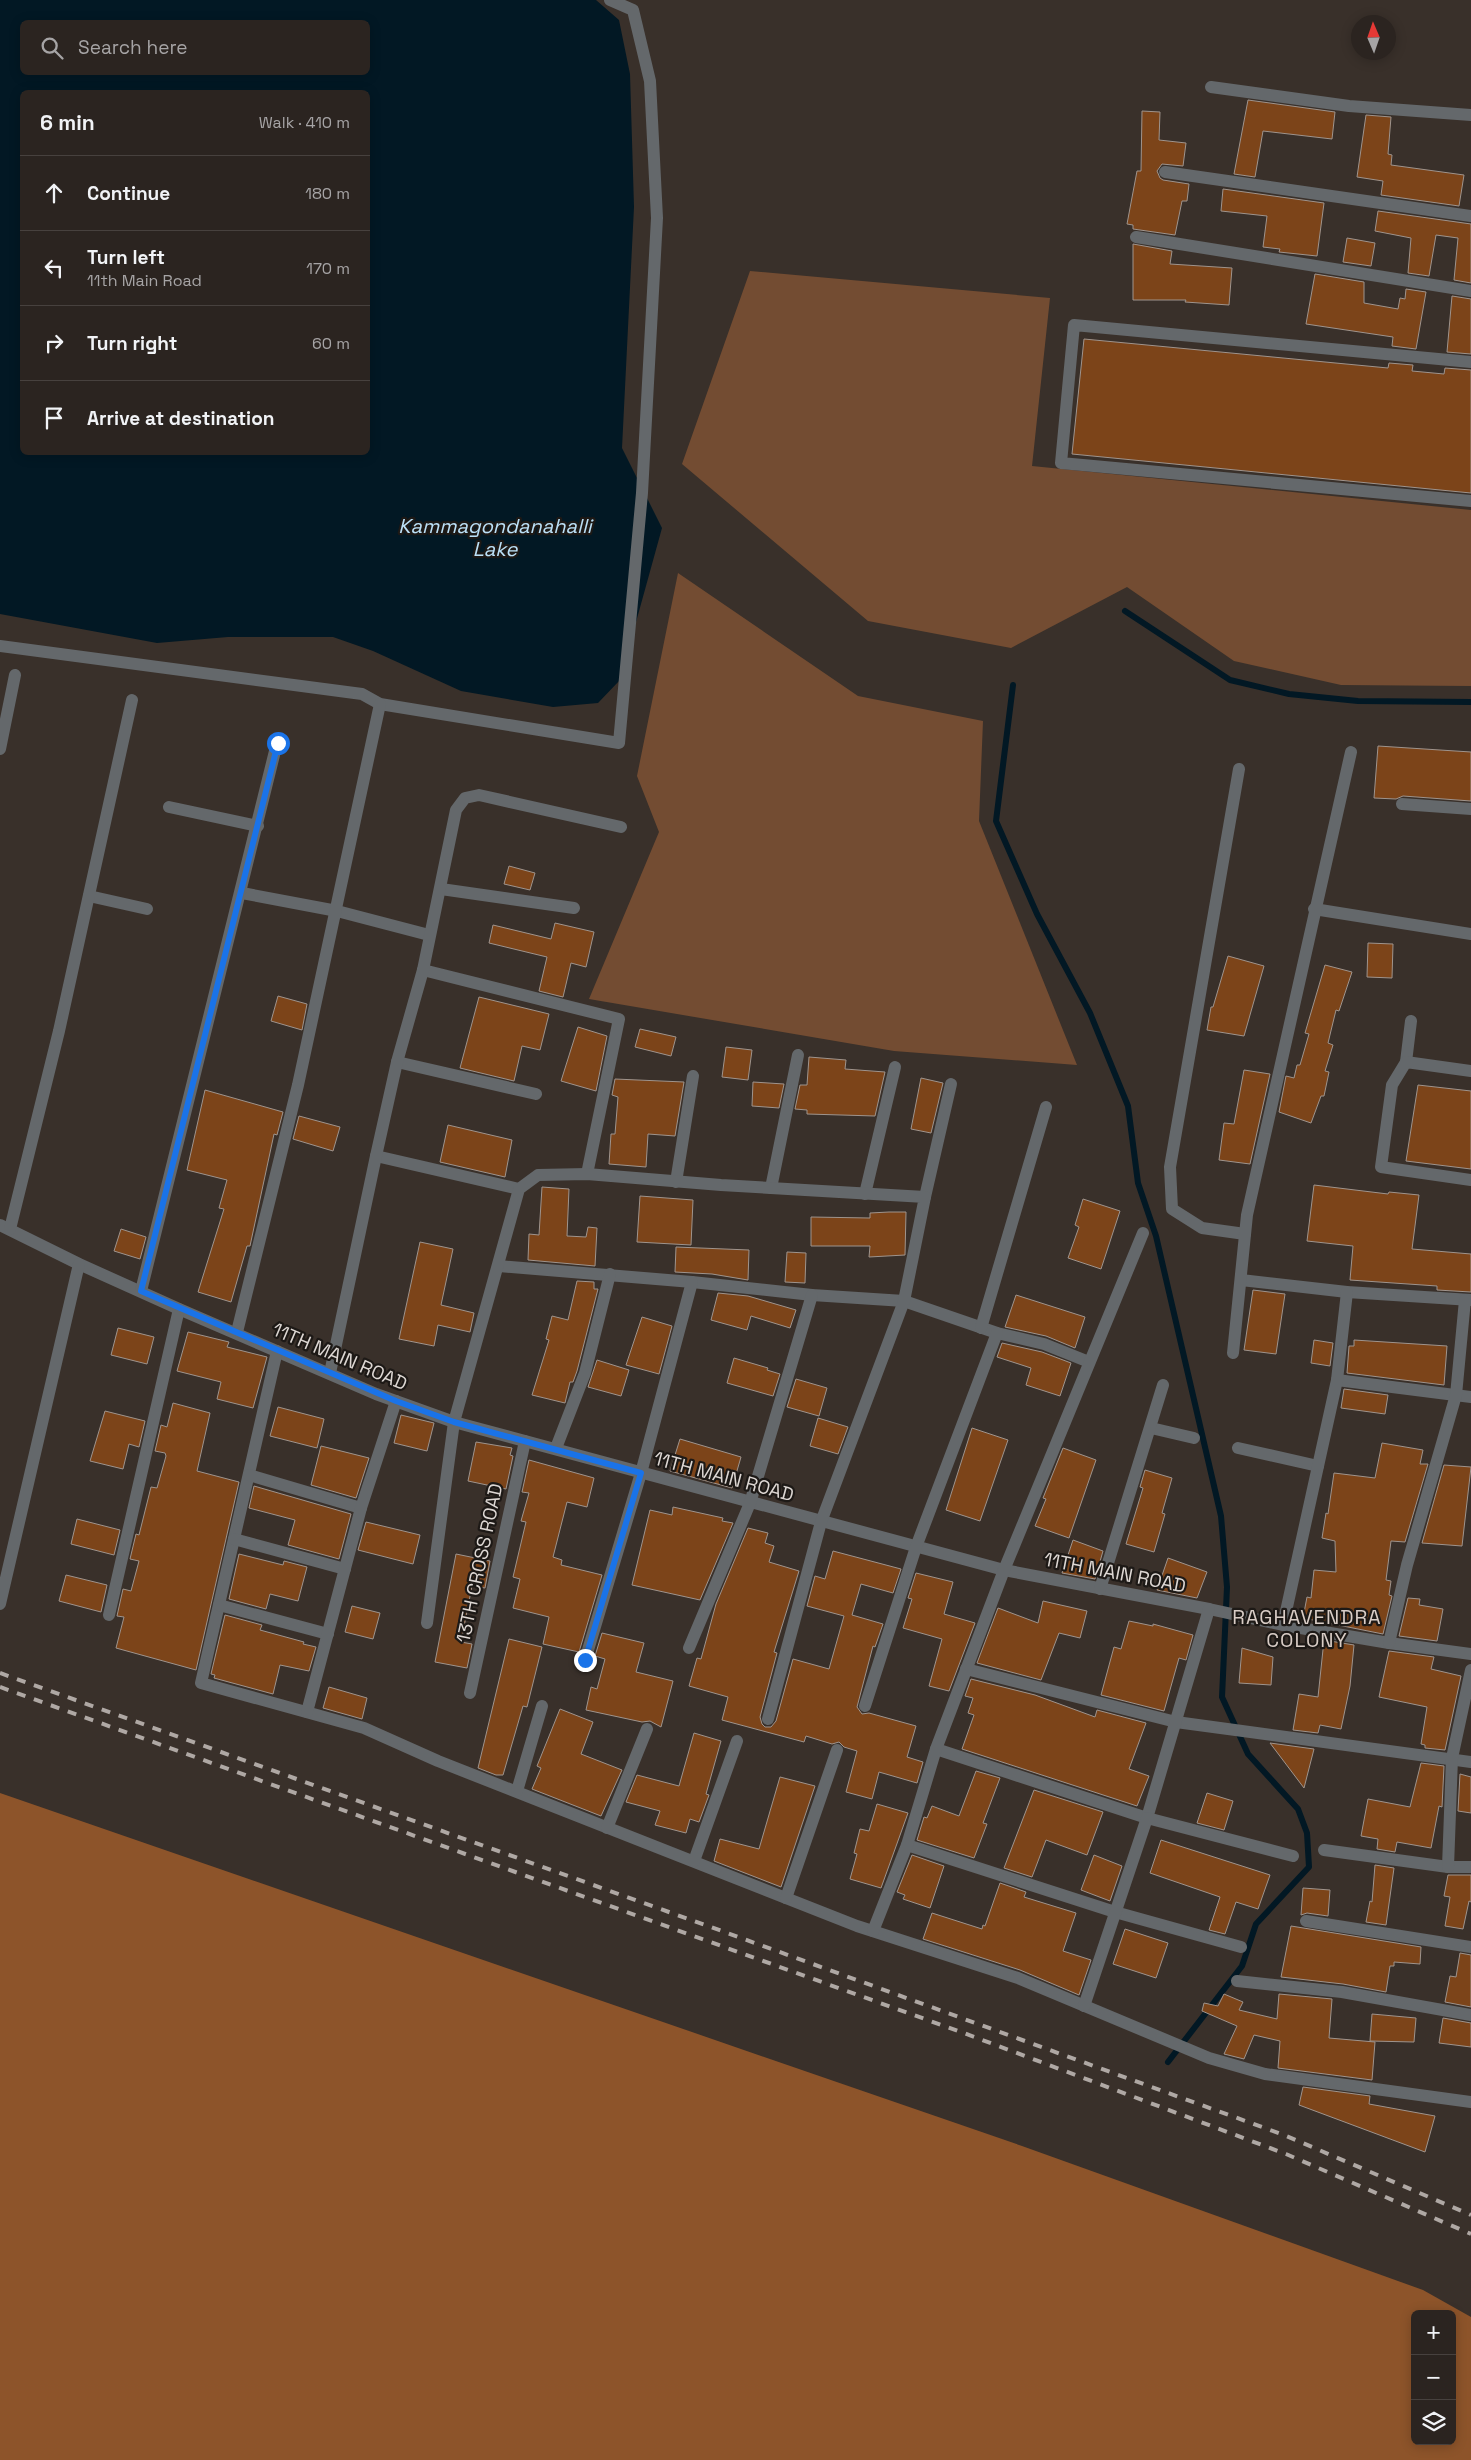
<!DOCTYPE html>
<meta charset="utf-8">
<style>
body{margin:0;font-family:"Space Grotesk",sans-serif;background:#332c29;color:#f1f3f6}
.controls{position:absolute;right:15px;bottom:15px;display:grid;overflow:hidden;border-radius:8px;box-shadow:0 2px 12px #0003}
.controls button{width:45px;height:45px;display:grid;place-items:center;padding:0;border:0;border-bottom:1px solid #47413e;background:#2b2420;color:#f1f3f6;font:25px sans-serif}
.compass{position:absolute;left:1351px;top:15px;width:45px;height:45px;border-radius:50%;background:#2b2420;box-shadow:0 2px 12px #0003;rotate:358deg}
.stop{position:absolute;width:15px;height:15px;margin:-11px;border:4px solid #1a73e8;border-radius:50%;background:#fff}
.stop.end{background:#1a73e8;border-color:#fff;box-shadow:0 1px 5px #0008}
.list{margin:0;padding:0;list-style:none}
h2{display:flex;justify-content:space-between;align-items:center;height:65px;margin:0;padding:0 20px;font-size:21px}
h2 small{font-size:16px;font-weight:400;color:#a6a4a5}
.list li{display:grid;grid-template-columns:32px 1fr auto;gap:15px;align-items:center;box-sizing:border-box;height:75px;padding:0 20px;border-top:1px solid #47413e}
.list b{display:block;font-size:19px;white-space:nowrap}
.list p{margin:0;font-size:16px;white-space:nowrap;color:#a6a4a5}
.list em{font-size:16px;font-style:normal;color:#a6a4a5}
.icon{flex:none;width:28px;height:28px;fill:none;stroke:currentColor;stroke-width:2;stroke-linecap:round;stroke-linejoin:round}
.map{position:relative;flex:none;width:1471px;height:2460px;overflow:hidden}
.search{position:absolute;background:#2b2420;box-shadow:0 2px 12px #0003;left:20px;top:20px;width:350px;height:55px;display:flex;align-items:center;gap:12px;box-sizing:border-box;padding:0 18px;border-radius:8px;color:#a6a4a5;font-size:19px}
.panel{position:absolute;background:#2b2420;box-shadow:0 2px 12px #0003;left:20px;top:90px;width:350px;height:365px;border-radius:8px}
.map>svg:first-child{display:block}
.green{fill:#734c32}
.forest{fill:#8d542a;fill-rule:evenodd}
.water{fill:#021824;fill-rule:evenodd}
.lines{fill:none;stroke-linecap:round;stroke-linejoin:round}
.stream{stroke:#021824;stroke-width:6}
.building{fill:#7c4419;stroke:#9f948d}
.minor{stroke:#64686b;stroke-width:12}
.rail{stroke:#afa8a4;stroke-width:4;stroke-dasharray:9 9;stroke-linecap:butt}
.route{stroke:#1a73e8;stroke-width:6}
.labels{text-anchor:middle;stroke-width:4.5;stroke-linejoin:round;paint-order:stroke}
.street-label{font-size:19px;fill:#ddd7d3;stroke:#1d1916}
.water-label{font-size:20px;font-style:italic;fill:#bbe0f7;stroke:#1d1916}
.neighbourhood-label{font-size:20px;letter-spacing:1px;fill:#d9cdc6;stroke:#1d1916}
</style>
<div class="map">
<svg width="1471" height="2460" viewBox="0 0 1471 2460">
<rect width="100%" height="100%" fill="#39302a"/>
<g class="green">
<path d="M750,271L1050,298L1032,466L1471,510V686L1341,685L1234,661L1127,587L1011,648L868,621L682,464Z"/>
<path d="M678,573L858,696L983,721L979,821L1077,1065L894,1051L589,999L659,832L637,776Z"/>
</g>
<path class="forest" d="M0,1793L1022,2146L1423,2290L1471,2317V2460H0ZM1415,2314H1452V2441H1415Z"/>
<path class="water" d="M0,0H596L619,20L630,74L634,207L622,448L662,528L620,680L598,703L553,707L461,691L373,651L333,637H228L157,643L0,614ZM22,22H368V72H22ZM22,92H368V452H22Z"/>
<g class="lines">
<g class="stream">
<path d="M1125,611L1230,680L1289,694L1358,701L1471,702"/>
<path d="M1013,685L996,821L1037,914L1090,1013L1128,1106L1138,1183L1156,1236L1221,1516L1227,1587L1222,1697L1248,1754L1298,1809L1307,1833L1309,1867L1256,1924L1242,1966L1168,2062"/>
</g>
</g>
<g class="building">
<path d="M1248,100L1335,112L1332,139L1263,131L1255,177L1234,174Z"/>
<path d="M1142,111L1160,112L1159,140L1186,143L1183,166L1162,164L1157,171L1160,178L1163,180L1189,184L1187,201H1182L1175,235L1133,229V225L1127,224L1137,171H1141Z"/>
<path d="M1366,115L1391,117L1388,154L1392,155L1391,165L1464,175L1459,206L1381,195L1383,181L1357,177Z"/>
<path d="M1223,189L1324,203L1317,256L1279,252L1280,249L1263,247L1267,216L1221,211Z"/>
<path d="M1378,211L1471,224V283L1454,280L1458,238L1436,235L1429,276L1408,273L1411,238L1375,231Z"/>
<path d="M1347,238L1375,243L1371,266L1343,262Z"/>
<path d="M1133,244L1172,251L1170,264L1232,268L1229,305L1185,302L1186,300H1133Z"/>
<path d="M1315,274L1364,282V303L1398,309L1400,298L1405,299L1406,289L1426,292L1416,349L1392,346L1393,337L1306,324Z"/>
<path d="M1452,296L1471,299V354L1447,352Z"/>
<path d="M1084,339L1388,368L1389,363L1413,365L1412,371L1444,374L1445,368L1471,370V493L1072,454Z"/>
<path d="M1378,746L1471,752V801L1403,796L1396,799L1374,798Z"/>
<path d="M509,866L535,873L530,890L504,884Z"/>
<path d="M555,923L594,932L586,967L571,963L563,997L539,991L547,957L489,943L493,925L551,939Z"/>
<path d="M1368,943L1393,944L1392,978L1367,977Z"/>
<path d="M1228,956L1264,966L1244,1036L1207,1030L1211,1007H1213Z"/>
<path d="M1325,965L1352,972L1339,1011L1336,1010L1328,1043L1333,1045L1325,1071L1329,1072L1324,1096H1321L1311,1123L1279,1112L1286,1076L1294,1078L1297,1065H1300L1309,1034L1305,1033Z"/>
<path d="M278,996L307,1004L302,1030L271,1021Z"/>
<path d="M479,997L549,1014L540,1050L522,1046L514,1081L460,1068Z"/>
<path d="M578,1027L607,1036L596,1091L561,1081Z"/>
<path d="M640,1029L676,1037L671,1056L635,1047Z"/>
<path d="M726,1047L752,1050L748,1080L722,1077Z"/>
<path d="M809,1057L846,1060L845,1069L885,1072L875,1116L807,1114V1110L795,1109L800,1085H807Z"/>
<path d="M1244,1070L1270,1074L1250,1164L1219,1160L1224,1123L1234,1124Z"/>
<path d="M921,1078L943,1083L931,1133L911,1129Z"/>
<path d="M615,1079L684,1082L675,1136L648,1134L646,1167L609,1164L611,1134H615L618,1097L612,1095Z"/>
<path d="M753,1082L784,1084L779,1108L752,1106Z"/>
<path d="M1418,1085L1471,1091V1169L1406,1161Z"/>
<path d="M205,1090L283,1112L277,1135L274,1134L250,1246H247L231,1302L198,1292L224,1209L219,1208L227,1180L187,1170Z"/>
<path d="M299,1116L340,1127L333,1151L293,1139Z"/>
<path d="M448,1125L512,1140L505,1177L440,1162Z"/>
<path d="M1314,1185L1388,1194L1389,1192L1419,1195L1412,1249L1471,1254V1292L1437,1290V1286L1350,1280L1353,1246L1307,1241Z"/>
<path d="M542,1187L569,1189L567,1236L586,1237L588,1227L597,1228L595,1266L528,1260L529,1234L539,1235Z"/>
<path d="M640,1196L693,1200L691,1245L637,1242Z"/>
<path d="M1083,1199L1120,1211L1101,1269L1068,1258L1079,1227L1075,1225Z"/>
<path d="M889,1212H906L905,1255L869,1257L870,1246H811V1217L870,1218V1213Z"/>
<path d="M121,1229L146,1237L140,1259L114,1251Z"/>
<path d="M420,1242L453,1249L441,1305L474,1313L470,1332L438,1325L434,1346L399,1339Z"/>
<path d="M676,1247L749,1250L748,1280L712,1274L675,1272Z"/>
<path d="M787,1252L806,1253L805,1283L785,1282Z"/>
<path d="M577,1281L594,1282V1289H598L577,1371L573,1382H570L565,1403L532,1395L549,1340L546,1339L552,1316L568,1320Z"/>
<path d="M1253,1290L1285,1294L1276,1354L1244,1350Z"/>
<path d="M718,1293L748,1296L796,1310L790,1328L751,1316L747,1330L711,1320Z"/>
<path d="M1016,1295L1085,1317L1075,1348L1046,1336L1005,1327Z"/>
<path d="M642,1317L672,1326L659,1374L626,1365Z"/>
<path d="M118,1328L154,1337L147,1364L111,1355Z"/>
<path d="M188,1332L229,1342L227,1347L267,1357L253,1408L217,1399L221,1382L177,1371Z"/>
<path d="M1314,1340L1333,1343L1330,1366L1311,1363Z"/>
<path d="M1354,1340L1447,1346L1444,1385L1347,1373L1349,1346H1354Z"/>
<path d="M1002,1343L1042,1352L1071,1363L1060,1396L1026,1385L1031,1368L997,1357Z"/>
<path d="M734,1358L768,1368L767,1370L780,1374L773,1396L727,1383Z"/>
<path d="M597,1360L629,1370L621,1396L588,1387Z"/>
<path d="M796,1379L827,1388L819,1416L787,1407Z"/>
<path d="M1344,1389L1388,1395L1385,1414L1341,1408Z"/>
<path d="M173,1403L210,1413L197,1471L239,1482L196,1670L116,1648L124,1617L117,1616L123,1589L131,1591L139,1561L130,1559L136,1534L139,1535L151,1487L157,1488L166,1456L165,1453L155,1451L161,1425L167,1427Z"/>
<path d="M278,1407L324,1419L317,1448L270,1436Z"/>
<path d="M105,1411L145,1421L139,1447L129,1444L123,1469L90,1461Z"/>
<path d="M401,1415L434,1423L427,1451L394,1443Z"/>
<path d="M818,1418L848,1427L838,1454L810,1446Z"/>
<path d="M972,1428L1008,1440L980,1521L946,1510Z"/>
<path d="M680,1439L741,1457L732,1488L670,1471Z"/>
<path d="M476,1442L512,1448L510,1455L513,1456L506,1489L468,1481Z"/>
<path d="M1382,1443L1423,1450L1420,1464H1428L1405,1542L1391,1541L1386,1580L1391,1581L1389,1595L1392,1596L1383,1634L1303,1618L1307,1597L1311,1598L1314,1570L1336,1572L1335,1541L1322,1538L1326,1513L1328,1514L1334,1473L1375,1478Z"/>
<path d="M321,1446L369,1458L356,1498L311,1485Z"/>
<path d="M1063,1448L1096,1460L1069,1538L1035,1526L1046,1499L1043,1498Z"/>
<path d="M529,1460L594,1478L587,1507L567,1502L553,1557L562,1560L561,1565L602,1575L579,1652L543,1644L549,1617L513,1608L520,1579L513,1577L526,1522L521,1521L529,1493L522,1492Z"/>
<path d="M1444,1465L1471,1467L1462,1546L1422,1543Z"/>
<path d="M1145,1470L1172,1478L1162,1513L1165,1514L1154,1552L1126,1544L1143,1488L1140,1487Z"/>
<path d="M254,1486L351,1514L339,1559L288,1545L295,1520L249,1508Z"/>
<path d="M673,1507L723,1518L722,1521L733,1523L700,1600L632,1585L650,1510L672,1515Z"/>
<path d="M77,1519L120,1530L114,1555L71,1544Z"/>
<path d="M366,1522L420,1535L413,1564L358,1550Z"/>
<path d="M748,1528L768,1533L765,1543L774,1546L769,1562L799,1571L774,1652L777,1653L760,1717L762,1724L765,1727H771L776,1721L793,1659L829,1669L844,1616L807,1606L815,1576L825,1579L833,1551L901,1569L893,1593L861,1584L852,1615L883,1624L875,1647L873,1646L857,1707L862,1714L869,1713L916,1726L907,1757L923,1762L917,1783L879,1772L872,1799L846,1792L857,1751L844,1747L839,1742L832,1744L806,1736L804,1742L722,1720L728,1697L689,1686L697,1658L701,1659L716,1604Z"/>
<path d="M1073,1540L1103,1551L1095,1579L1062,1573Z"/>
<path d="M239,1554L283,1565L284,1561L307,1567L298,1601L270,1594L266,1609L229,1599Z"/>
<path d="M456,1554L490,1561L485,1588L472,1586L461,1642L472,1644L467,1668L435,1662Z"/>
<path d="M1168,1558L1207,1572L1197,1598L1157,1590Z"/>
<path d="M916,1573L953,1582L944,1614L975,1623L949,1691L929,1686L942,1639L903,1628L912,1599L908,1598Z"/>
<path d="M66,1575L107,1585L101,1612L59,1601Z"/>
<path d="M1408,1598L1420,1599L1419,1605L1443,1609L1437,1641L1399,1636Z"/>
<path d="M1043,1601L1087,1611L1080,1638L1059,1633L1041,1680L977,1663L998,1608L1038,1623Z"/>
<path d="M352,1606L380,1613L373,1639L345,1632Z"/>
<path d="M225,1615L262,1625L260,1630L304,1642L303,1644L316,1647L309,1671L280,1665L273,1694L214,1678L215,1675L211,1674Z"/>
<path d="M1129,1621L1153,1626V1624L1193,1635L1186,1660L1179,1658L1164,1711L1101,1695L1114,1647L1121,1649Z"/>
<path d="M602,1633L644,1643L636,1672L673,1681L661,1727L650,1721L642,1722L586,1710L591,1687L597,1689L605,1659L595,1656Z"/>
<path d="M509,1639L542,1647L527,1707L523,1706L503,1775H496L478,1768Z"/>
<path d="M1324,1640L1354,1645L1350,1686L1341,1729L1320,1725L1318,1733L1293,1730L1299,1694L1318,1697Z"/>
<path d="M1242,1648L1273,1657L1271,1685L1239,1683Z"/>
<path d="M1389,1651L1434,1657L1431,1669L1461,1676L1445,1750L1425,1748V1745L1421,1744L1427,1707L1379,1697Z"/>
<path d="M971,1679L1035,1695L1095,1717L1097,1710L1146,1723L1129,1769L1149,1776L1137,1806L962,1749L974,1715L968,1713L973,1698L965,1696Z"/>
<path d="M329,1687L367,1698L362,1719L323,1708Z"/>
<path d="M560,1709L593,1722L581,1754L622,1770L601,1816L532,1789L541,1768L537,1766Z"/>
<path d="M694,1733L721,1741L706,1794L709,1795L699,1822L690,1819L686,1833L655,1825L660,1811L626,1802L637,1775L679,1786Z"/>
<path d="M1270,1743L1314,1749L1304,1788Z"/>
<path d="M1421,1763L1444,1766L1442,1807L1439,1806L1431,1848L1397,1842L1395,1852L1377,1849L1378,1839L1361,1836L1368,1799L1410,1807Z"/>
<path d="M976,1771L1000,1778L983,1823L987,1824L974,1858L917,1840L924,1817L927,1818L932,1806L959,1816Z"/>
<path d="M1460,1774L1471,1777V1813L1458,1811Z"/>
<path d="M780,1777L815,1786L781,1887L714,1861L720,1839L759,1849Z"/>
<path d="M1034,1790L1103,1812L1087,1855L1046,1840L1032,1877L1004,1868Z"/>
<path d="M1207,1793L1233,1801L1224,1830L1197,1823Z"/>
<path d="M877,1804L908,1813L881,1888L850,1879L857,1854L854,1853L860,1829L869,1831Z"/>
<path d="M1161,1840L1270,1875L1258,1909L1236,1902L1225,1934L1209,1930L1220,1897L1150,1873Z"/>
<path d="M912,1855L944,1866L930,1908L903,1899L905,1895L897,1892Z"/>
<path d="M1094,1855L1122,1866L1110,1901L1081,1890Z"/>
<path d="M1375,1865L1394,1868L1386,1925L1366,1922L1370,1901L1372,1902Z"/>
<path d="M1448,1875H1471V1902L1469,1901L1463,1929L1445,1926L1450,1897L1444,1896Z"/>
<path d="M1000,1883L1026,1892L1024,1897L1076,1913L1063,1951L1091,1960L1079,1995L1020,1970L923,1939L932,1913L982,1929L983,1925L985,1926Z"/>
<path d="M1303,1888L1330,1890L1328,1916L1307,1913L1301,1915Z"/>
<path d="M1291,1926L1421,1947L1420,1964L1394,1962V1966H1390L1386,1992L1343,1984L1281,1977Z"/>
<path d="M1125,1929L1168,1943L1156,1978L1113,1964Z"/>
<path d="M1460,1953L1471,1955V2007L1445,2002L1450,1976L1456,1977Z"/>
<path d="M1224,1994L1243,2002L1239,2010L1277,2019L1279,1994L1332,1999L1329,2038L1375,2042L1372,2080L1278,2068L1280,2041L1254,2035L1244,2059L1224,2054L1237,2026L1202,2011L1204,2003L1218,2006Z"/>
<path d="M1372,2014L1416,2018L1414,2042L1370,2041Z"/>
<path d="M1443,2018L1471,2023V2047L1439,2043Z"/>
<path d="M1303,2087L1370,2096L1369,2104L1435,2116L1425,2152L1299,2105Z"/>
</g>
<g class="lines">
<g class="minor">
<path d="M1211,87L1349,106L1471,115"/>
<path d="M1165,172L1471,216"/>
<path d="M1136,237L1471,291"/>
<path d="M1471,362L1074,325L1061,463L1471,501"/>
<path d="M0,646L362,694L380,704L619,743L642,493L657,218L650,81L633,10L610,0"/>
<path d="M0,749L15,675"/>
<path d="M1239,769L1170,1167L1172,1209L1202,1228L1245,1234"/>
<path d="M1402,804L1471,809"/>
<path d="M169,807L258,826"/>
<path d="M441,889L574,908"/>
<path d="M242,893L337,911L429,935"/>
<path d="M89,896L147,909"/>
<path d="M1314,909L1471,934"/>
<path d="M423,970L619,1019L587,1174"/>
<path d="M397,1062L536,1094"/>
<path d="M1406,1062L1411,1021"/>
<path d="M1471,1071L1406,1062L1392,1085L1381,1167L1471,1180"/>
<path d="M376,1156L519,1189"/>
<path d="M676,1182L693,1076"/>
<path d="M771,1188L798,1055"/>
<path d="M865,1194L895,1067"/>
<path d="M925,1197L951,1084"/>
<path d="M0,1225L79,1264L179,1309L376,1394L454,1422L1004,1570L1209,1609L1283,1625L1389,1643L1471,1654"/>
<path d="M10,1229L59,1031L132,700"/>
<path d="M499,1266L692,1282L812,1295L904,1301L997,1333L1044,1344L1089,1362"/>
<path d="M1241,1280L1347,1292L1471,1300"/>
<path d="M141,1291L277,743"/>
<path d="M981,1328L1046,1107"/>
<path d="M237,1332L298,1085L380,704"/>
<path d="M277,1351L201,1683L364,1728L438,1761L857,1926L1018,1978L1209,2058L1265,2074L1471,2102"/>
<path d="M1233,1353L1247,1215L1351,752"/>
<path d="M330,1373L376,1156L397,1062L423,970L456,810L465,798L479,795L621,827"/>
<path d="M1337,1380L1471,1397"/>
<path d="M1151,1428L1194,1438"/>
<path d="M556,1448L585,1373L610,1274"/>
<path d="M1238,1448L1318,1466"/>
<path d="M249,1475L361,1508"/>
<path d="M234,1539L345,1569"/>
<path d="M1100,1589L1163,1385"/>
<path d="M0,1604L79,1264"/>
<path d="M219,1605L328,1634"/>
<path d="M109,1615L179,1309"/>
<path d="M427,1623L454,1422L519,1189L538,1175L587,1174L721,1185L925,1197L904,1301L821,1522L768,1719"/>
<path d="M1283,1625L1337,1380L1347,1292"/>
<path d="M1389,1643L1407,1565L1456,1395L1465,1300"/>
<path d="M689,1648L750,1503L812,1295"/>
<path d="M585,1660L641,1473L692,1282"/>
<path d="M966,1669L1176,1722L1471,1762"/>
<path d="M470,1693L525,1441"/>
<path d="M865,1706L916,1547L997,1333"/>
<path d="M307,1712L361,1508L396,1401"/>
<path d="M936,1749L1147,1818L1209,1609"/>
<path d="M517,1791L542,1706"/>
<path d="M607,1828L647,1729"/>
<path d="M907,1845L1115,1912L1241,1947"/>
<path d="M1324,1850L1448,1867H1471"/>
<path d="M694,1861L737,1741"/>
<path d="M1448,1867L1452,1758L1471,1670"/>
<path d="M786,1898L837,1750"/>
<path d="M1306,1921L1471,1947"/>
<path d="M873,1931L907,1845L936,1749L1004,1570L1143,1233"/>
<path d="M1237,1981L1342,1992L1471,2015"/>
<path d="M1084,2006L1147,1818L1293,1856"/>
</g>
<g class="rail">
<path d="M0,1673L708,1926L1284,2135L1471,2215"/>
<path d="M0,1687L961,2032L1286,2154L1471,2234"/>
</g>
</g>
<g class="lines">
<path class="route" d="M278,743L141,1291L396,1401L454,1422L641,1473L585,1660"/>
</g>
<g class="labels">
<g class="street-label">
<text transform="translate(340 1356) rotate(23)" y="7">11TH MAIN ROAD</text>
<text transform="translate(724 1476) rotate(15)" y="7">11TH MAIN ROAD</text>
<text transform="translate(479 1563) rotate(-78)" y="7">13TH CROSS ROAD</text>
<text transform="translate(1115 1572) rotate(11)" y="7">11TH MAIN ROAD</text>
</g>
<g class="water-label">
<text x="495" y="533">Kammagondanahalli<tspan x="495" dy="23">Lake</tspan></text>
</g>
<g class="neighbourhood-label">
<text x="1307" y="1624">RAGHAVENDRA<tspan x="1307" dy="23">COLONY</tspan></text>
</g>
</g>
</svg>
<div class="controls">
<button>+</button>
<button>−</button>
<button><svg class="icon" aria-label="layers" viewBox="0 0 24 24"><path d="M12 4l9 5-9 5-9-5zM3 14l9 5 9-5"/></svg></button>
</div>
<svg class="compass" viewBox="-18 -18 36 36"><path d="M0-13l5 13h-10z" fill="#e53935"/><path d="M0 13l5-13h-10z" fill="#a6a4a5"/></svg>
<div class="stop" style="left:278px;top:743px"></div>
<div class="stop end" style="left:585px;top:1660px"></div>
<div class="search"><svg class="icon" aria-label="search" viewBox="0 0 24 24"><circle cx="10" cy="10" r="6"/><path d="M15 15l6 6"/></svg>Search here</div>
<section class="panel">
<h2>6 min<small>Walk · 410 m</small></h2>
<ul class="list">
<li><svg class="icon" aria-label="ahead" viewBox="0 0 24 24"><path d="M12 20V5M6 11l6-6 6 6"/></svg><div><b>Continue</b></div><em>180 m</em></li>
<li><svg class="icon" aria-label="left" viewBox="0 0 24 24"><path d="M17 20v-9H6M10 6l-5 5 5 5"/></svg><div><b>Turn left</b><p>11th Main Road</p></div><em>170 m</em></li>
<li><svg class="icon" aria-label="right" viewBox="0 0 24 24"><path d="M7 20v-9h11M14 6l5 5-5 5"/></svg><div><b>Turn right</b></div><em>60 m</em></li>
<li><svg class="icon" aria-label="arrive" viewBox="0 0 24 24"><path d="M6 21V4h12l-3 4 3 4H6"/></svg><div><b>Arrive at destination</b></div></li>
</ul>
</section>
</div>
